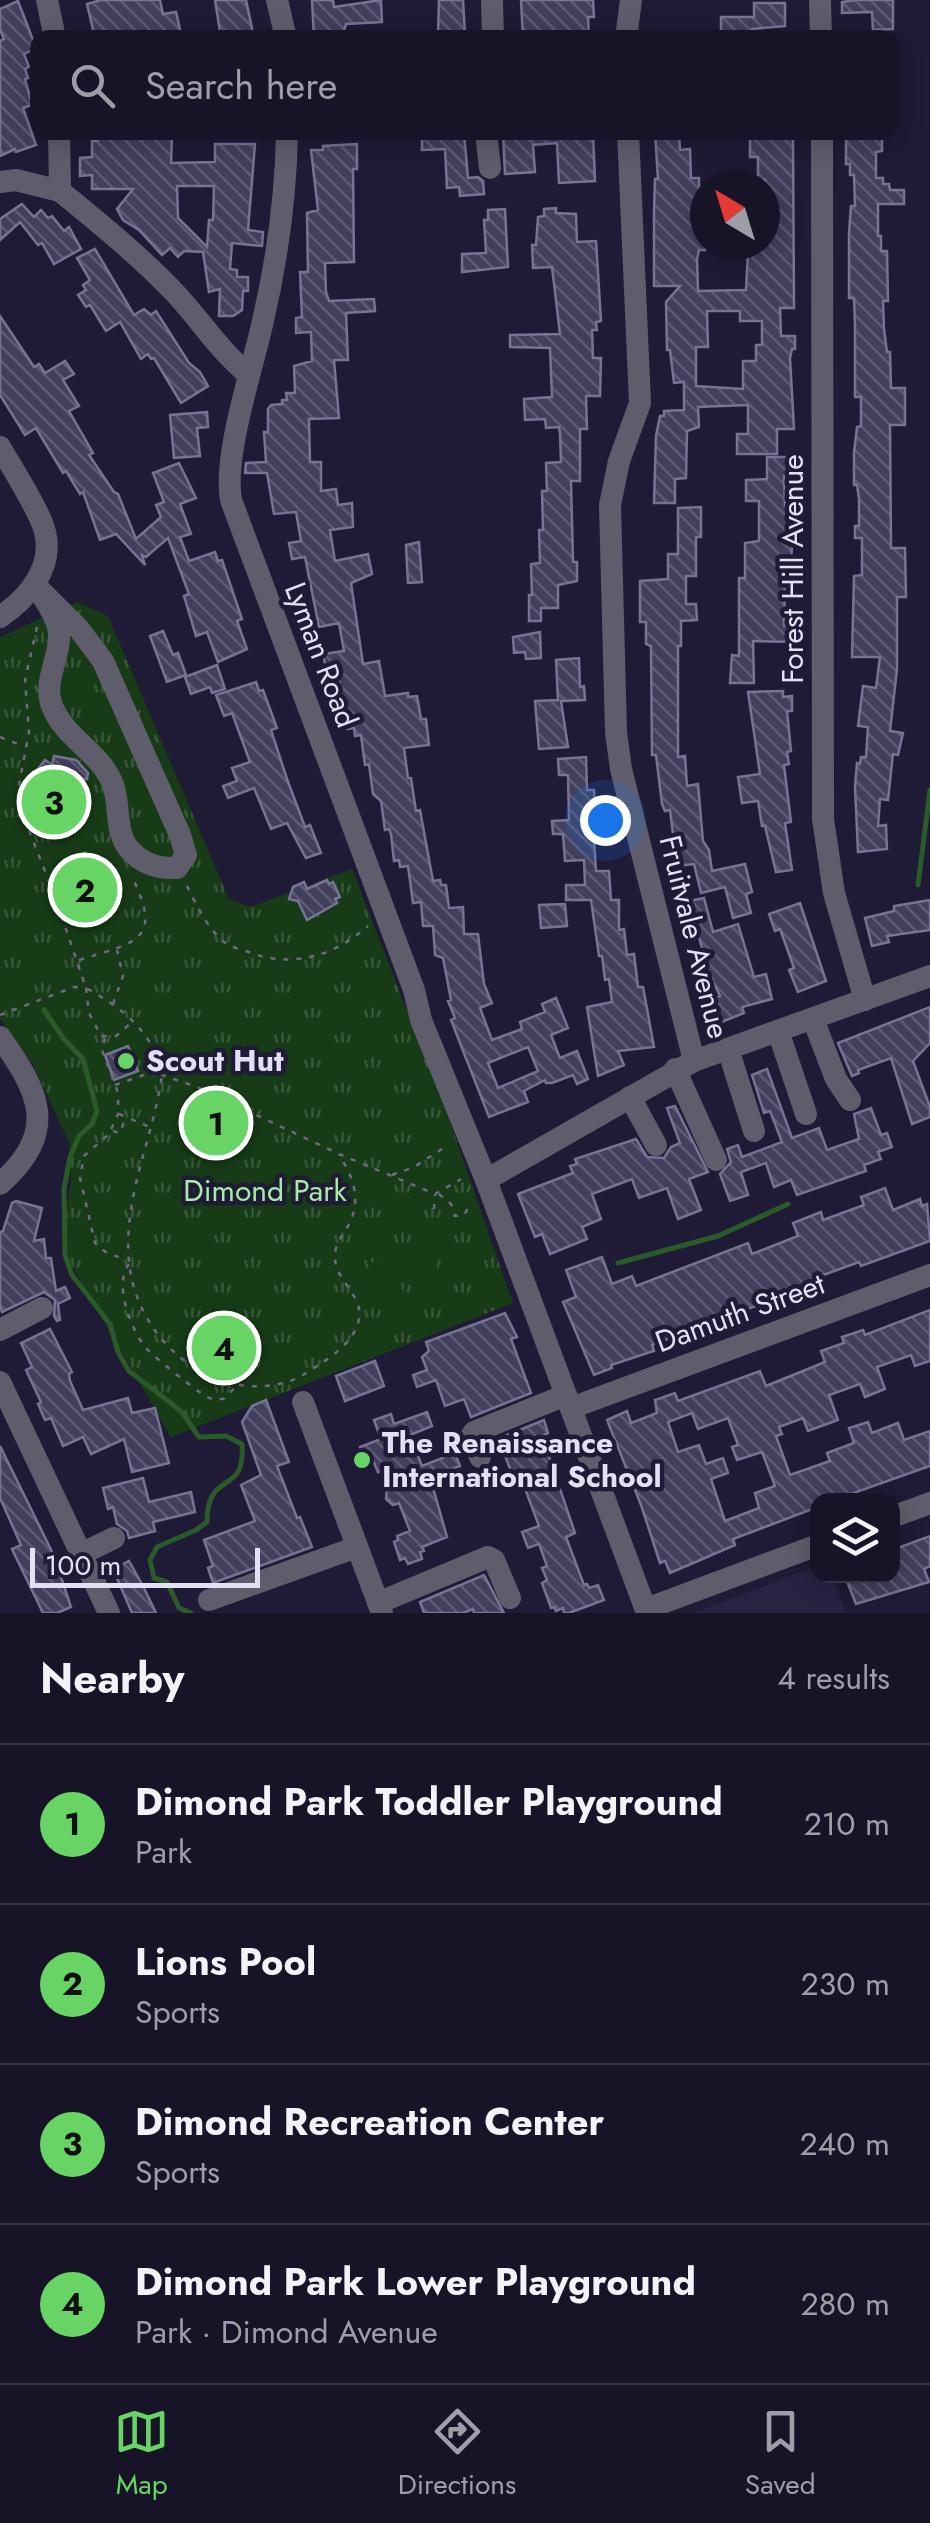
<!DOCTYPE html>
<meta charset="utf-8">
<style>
body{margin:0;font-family:Jost,sans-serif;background:#201d30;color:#f1f3f6}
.controls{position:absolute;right:30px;bottom:30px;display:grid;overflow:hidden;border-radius:20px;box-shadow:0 5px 25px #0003}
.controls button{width:90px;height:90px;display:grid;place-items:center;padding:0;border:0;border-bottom:2px solid #363345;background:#171428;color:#f1f3f6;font:50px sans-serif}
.compass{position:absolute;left:690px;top:170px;width:90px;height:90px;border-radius:50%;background:#171428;box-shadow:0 5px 25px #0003;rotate:322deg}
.scale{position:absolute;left:30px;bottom:25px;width:230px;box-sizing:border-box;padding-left:10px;border:5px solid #e2e0f3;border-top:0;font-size:28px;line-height:35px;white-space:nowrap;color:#e2e0f3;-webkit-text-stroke:8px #1f1a35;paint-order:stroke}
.you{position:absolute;left:605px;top:820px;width:35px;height:35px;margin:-25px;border:8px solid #fff;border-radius:50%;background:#1a73e8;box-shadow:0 0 0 15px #1a73e833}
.badge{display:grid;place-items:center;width:65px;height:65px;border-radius:50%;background:#67d465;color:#111;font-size:32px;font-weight:700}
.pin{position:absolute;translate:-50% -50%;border:5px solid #fff;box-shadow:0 2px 10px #0006}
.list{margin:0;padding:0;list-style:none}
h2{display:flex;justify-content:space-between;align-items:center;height:130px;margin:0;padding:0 40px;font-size:42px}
h2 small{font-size:32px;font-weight:400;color:#9e9ea8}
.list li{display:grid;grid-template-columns:65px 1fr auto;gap:30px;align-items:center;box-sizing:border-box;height:160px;padding:0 40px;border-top:2px solid #363345}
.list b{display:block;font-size:38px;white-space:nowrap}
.list p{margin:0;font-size:32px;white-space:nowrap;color:#9e9ea8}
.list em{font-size:32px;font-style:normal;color:#9e9ea8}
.icon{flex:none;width:55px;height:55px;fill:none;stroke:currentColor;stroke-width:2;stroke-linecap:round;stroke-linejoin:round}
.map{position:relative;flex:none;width:930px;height:1613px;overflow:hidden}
.search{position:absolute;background:#171428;box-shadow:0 5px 25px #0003;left:30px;right:30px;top:30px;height:110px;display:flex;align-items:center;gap:25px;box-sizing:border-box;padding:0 35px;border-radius:20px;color:#9e9ea8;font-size:38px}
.sheet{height:770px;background:#171428}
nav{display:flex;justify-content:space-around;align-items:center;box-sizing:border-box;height:140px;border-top:2px solid #363345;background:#171428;font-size:28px;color:#9e9ea8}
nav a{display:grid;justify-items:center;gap:5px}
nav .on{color:#67d465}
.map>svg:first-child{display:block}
.built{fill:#282243}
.park{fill:url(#park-tufts)}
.garden{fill:#173b17}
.water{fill:url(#water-ripples)}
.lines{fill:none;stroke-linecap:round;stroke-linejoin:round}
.stream{stroke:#2b5a29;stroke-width:5}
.building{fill:url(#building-back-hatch);stroke:#777394;stroke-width:2.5;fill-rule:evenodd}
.path{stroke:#6e6a82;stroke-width:2.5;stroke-dasharray:5 8;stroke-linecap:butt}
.minor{stroke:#5f5d6b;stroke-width:22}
.poi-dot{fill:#67d465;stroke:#1f1a35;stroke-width:4}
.labels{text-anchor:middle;stroke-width:9;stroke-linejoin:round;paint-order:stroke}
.street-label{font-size:30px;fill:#e2e0f3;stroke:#1f1a35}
.poi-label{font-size:30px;font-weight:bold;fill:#e2e0f3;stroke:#1f1a35;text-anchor:start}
.park-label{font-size:30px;fill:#a6eca2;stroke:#1f1a35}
</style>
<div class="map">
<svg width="930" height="1613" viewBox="0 0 930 1613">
<defs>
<pattern id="park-tufts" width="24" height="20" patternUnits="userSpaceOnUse" patternTransform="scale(2.5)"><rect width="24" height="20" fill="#173b17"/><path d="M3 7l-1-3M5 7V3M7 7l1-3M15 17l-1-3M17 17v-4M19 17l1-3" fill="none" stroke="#385739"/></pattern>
<pattern id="water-ripples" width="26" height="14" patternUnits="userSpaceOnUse" patternTransform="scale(2.5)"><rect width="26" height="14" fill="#2b5a29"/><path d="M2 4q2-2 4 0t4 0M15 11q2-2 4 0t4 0" fill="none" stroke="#497148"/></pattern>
<pattern id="building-back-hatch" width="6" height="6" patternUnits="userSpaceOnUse" patternTransform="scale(2.5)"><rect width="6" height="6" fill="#423f5c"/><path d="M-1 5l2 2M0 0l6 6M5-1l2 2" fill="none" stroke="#5d5a74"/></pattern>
</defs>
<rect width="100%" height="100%" fill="#1f1a35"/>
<path class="built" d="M817,1566L818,1576H832L846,1613H693Z"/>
<path class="park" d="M77,602L108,616L229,899L251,907L352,869L448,1116L513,1303L171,1437L65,1254V1219L71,1181L69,1142L32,1063L0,1019V637Z"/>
<g class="garden">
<path d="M84,813L121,927L78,940L50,853L54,851L50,840L41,835L38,828Z"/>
<path d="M432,1248L445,1302L419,1308L407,1254Z"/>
<path d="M395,1257L407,1311L382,1317L369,1263Z"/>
</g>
<path class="water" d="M86,851L107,920L84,927L63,858Z"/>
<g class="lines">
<g class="stream">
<path d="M918,885L930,790"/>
<path d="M44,1010L63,1038L83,1059L97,1111L92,1124L79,1136L70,1157L64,1189L65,1255L72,1275L110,1324L118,1352L129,1371L181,1411L199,1437L226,1436L242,1444C246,1498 207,1468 207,1522L196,1530L157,1547L150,1560L154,1578L167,1582L179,1608L191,1613"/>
<path d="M618,1263L718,1236L788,1204"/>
</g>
</g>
<g class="building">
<path d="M101,0H160L163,14L176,12L181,34L160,38H95L87,4Z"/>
<path d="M215,0H246L253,33L221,38Z"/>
<path d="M312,0H333L334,7L381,0L382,22L346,24L342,38H314Z"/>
<path d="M439,0H463L465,35L461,38L438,35Z"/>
<path d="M521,0H593L594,17H588L589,38H523Z"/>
<path d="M856,0H893V29L873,30L872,12L842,13V2Z"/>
<path d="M18,1L36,48L24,54L29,67L25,69L28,78L25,79L32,105L23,108L36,145L16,152L15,149L0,156V41L4,39L0,30V9Z"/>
<path d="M754,3H785V26L752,29L753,38H721V17H754Z"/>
<path d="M98,132H128V138H172L171,163L215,162V144H255L248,230L263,232L262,246L232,243L230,269L237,270V277H248V291H243L242,310L233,316H219L220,289L209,292L203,252L184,251L178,257L170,248L162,255L139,230L123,220L117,209L133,189H92V175L80,176V158L92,157V141H98ZM177,186H214L213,220H209L207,247L178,218Z"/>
<path d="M422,132H464L468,178L478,177L483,181L484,194L460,196L459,187L447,188L445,149L422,150Z"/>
<path d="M503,132H593L595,181L559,183L557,143L533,145L535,172L505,174Z"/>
<path d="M655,132H679L680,150L690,149L691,178H699V231H705V250H699L697,259L698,291L746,290L748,251L761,250V245H765V180H758V157H750V138L793,137L794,308H780L781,336H795V349H792L790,358L794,429H777V454H737V434H748V405L698,407L699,427L687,431L686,478L675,479V503H654L656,436L660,416H664V411L684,410V382L674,383L670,350H667L666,302L680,286H654V211L655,179H658ZM707,311H740V321H762V345H756V361H743V389L696,386V347H708Z"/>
<path d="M849,132H882V151L876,152V178H883V184H889L890,190H904V204H878V236H881V251H887L888,301H883L884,329L887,352H890L891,388H905V425H890L891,548H905L906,597H897V669L890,731L903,733L898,755L893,754L888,800L880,799L878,826L886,825L887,849L858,852L855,787L857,763L860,764L861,757H866L868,727L858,726L863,686L876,688L880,657H852L854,576L862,575V538H855V526H859V498L857,485H854V453L857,427L861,426V397H855V324L854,298H849V233L851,206H855L854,175H850V164H846V136Z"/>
<path d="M357,144V169H353L354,262L325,263L326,292L329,301L374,299L375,311L346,313L348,360H334L339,418L309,419L310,462H321V491L336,489L338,505L352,503L353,527L330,530L335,561L368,554L372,574L351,583L363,664L379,661L385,696L408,693V697L417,696L421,719H426L429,745L404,748L408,778H411L416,811L420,810L433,881L440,880L441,885H446L449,908L463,907L464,934H478L484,984L492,1003L480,1008L492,1040L522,1029L520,1022L545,1012L542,1004L556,998L568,1028L551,1035L560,1058L577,1051L588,1079L577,1084L573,1075L552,1083H546L545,1080L524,1091L528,1102L489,1117L451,1020L455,1018L448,1001L451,1000L443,958L435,955L433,926H423L421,902L413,903L408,866L400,867L399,860L394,861L391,834L389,829L385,830L381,801L373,794L369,764L365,765L361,735L355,736L354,728L347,729L339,680L335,681L334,672L329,673L326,668L323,654L344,651L339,623L319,627L305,557L292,559L289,543L301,541L296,512L274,514L267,473H245L246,463L266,462L264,432H268V409L271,405L282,404V400H287L286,393H295L294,366L312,361L311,332L296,333V318L302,317L300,272H308L307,213L318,210L311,150H323V146ZM528,1047L538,1071L498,1088L488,1063Z"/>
<path d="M22,204L34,217L41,210L48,218L52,216L64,231L69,227L81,249L54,264L42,243L38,245L20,222L0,240V219Z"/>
<path d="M556,208V213L576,214L577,242L596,241L601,321L596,322L597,330H592L593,358H601L600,396H586L587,429H580V481H571L573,562H577V581L558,585V608H541V621H529V595H532L531,564L540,563L539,530H543L542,491H547L546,463L561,462L560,433L559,427L546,428L545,419L525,420L524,399L552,397L550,348L510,347V335L560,334L552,267L533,268L532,245H536L538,217L544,216V209Z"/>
<path d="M505,209L508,267L462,272V254L486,253L484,220H488V210Z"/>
<path d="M95,249L134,315L144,309L151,315L156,311L189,363L200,372L208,386L181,403L154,358L151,359L148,354L141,359L120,322L106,331L90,305L86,307L78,295L86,290L83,285L90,280L77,258Z"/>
<path d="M0,316L34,367L39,364L45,373L65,361L74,374L63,380L79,406L69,411L93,453L89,455L114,492L118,494L136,539L161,517L156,505L164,502L153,473L179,463L196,498L180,504L191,534L180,537L189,561L215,552L218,561L222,560L242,619L237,621L247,649L218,662L207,632L196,636L184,596L189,594L168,538L146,557L142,555L145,565L116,534L100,540L83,492L80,494L66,471L63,473L36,428L25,435L0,395Z"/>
<path d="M207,412L208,427L197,428L200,456L174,458L170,415Z"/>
<path d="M767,457H793V476H784L785,507H790V523H793L790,590H785L784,626H791V642L753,641L754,683H730L732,655L739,656V578H745V543L759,541V501H746V480L767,479Z"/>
<path d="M701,507V537H696V576H686V604H696L697,620L681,621V646H678V757L685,756L687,786L698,784L703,841L709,850L712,871L745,864L752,892L746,894L751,913L733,918L725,887L701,893L694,864L677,866L670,810L665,811L662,804L656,755H652L651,646L646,644V622H640V581L668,579V554H678V508Z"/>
<path d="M419,542L422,582L408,583L406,545Z"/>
<path d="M163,631L173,655L178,653L186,675L167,682L150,636Z"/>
<path d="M540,632L541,658L526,659L525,652L514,653L513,637Z"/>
<path d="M579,658L580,687L584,686L585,700L561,701L568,747L539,749L535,701L558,700L556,660Z"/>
<path d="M217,665L225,689L212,693L210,687L191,694L185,677Z"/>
<path d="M256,682L259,691L263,690L277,728L271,730L287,779L305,827L310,825L321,853L306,858L287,823L271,829L254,788L228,798L223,786L237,781L232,768L250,762L232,713L224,716L216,695Z"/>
<path d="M783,691V697L792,696V711H787L791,751L787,752L789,764L784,765L791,822L785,823L792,870L776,872L765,826H762L758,801L742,803L738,777L760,774L748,692Z"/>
<path d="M54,756L76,760L88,773L87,779L80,778L73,823L38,818L24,786L45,760L52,765Z"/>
<path d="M586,757L587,790H594L595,818H598L599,832L594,840L596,871H609L611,900H619V930L624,929L627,955L634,954L638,987H643L654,1047L618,1051L624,1065L598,1076L587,1007L612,1002L609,979L605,980L602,956H599L591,900H566V885H585L584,860L565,861L563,834H553L552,821L569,820L568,775H559L558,759Z"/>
<path d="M327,880L329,884L333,882L340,897L335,899L337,903L307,920L298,901L289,899L293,887L304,882L307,889Z"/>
<path d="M704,898L713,932L738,924L754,977L766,974L772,999L742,1007L744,1013L719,1023L712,1000L720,996L708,970L689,901Z"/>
<path d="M930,900V930L887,936L889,942L872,946L865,918L894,911V906Z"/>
<path d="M800,903L826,981L798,992L789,970L794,968L780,929L775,931L769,914Z"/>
<path d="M565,904L567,926L541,928L539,905Z"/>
<path d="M930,1007V1043L913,1061L930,1107V1117L912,1124L891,1058L858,1070L859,1073L852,1076L838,1043Z"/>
<path d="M128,1046L138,1071L114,1080L105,1055Z"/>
<path d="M767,1069L792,1138L819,1128L827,1150L859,1139L854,1114L871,1108L881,1135L887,1133L892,1147L878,1152L881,1159L864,1165L866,1171L797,1195L791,1180L774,1187L766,1163L741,1172L748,1195L730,1201L720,1174L731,1162L727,1149L738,1145L742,1157L782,1142L770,1111L764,1113L752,1075Z"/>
<path d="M675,1106L708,1172L689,1179L701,1210L678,1219L667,1188L639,1198L632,1179L592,1194L601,1219L582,1227L587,1239L550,1254L542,1234L535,1237L518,1194L573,1173L570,1166L577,1164L575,1159L636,1139L647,1157L664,1158L671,1147L680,1143L667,1108Z"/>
<path d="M885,1188L893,1210L920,1199L922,1206L927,1204L930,1241L861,1266L859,1262L807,1281L809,1286L652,1345L654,1351L611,1365L612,1368L594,1375L563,1302L576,1297L566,1270L602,1257L612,1284L632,1276L636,1286L748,1243L752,1254L798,1236L793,1223L821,1212L823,1220L864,1205L861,1197Z"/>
<path d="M16,1201L42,1208L34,1241L44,1239L46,1258H51L56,1291L65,1287L70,1298L58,1304L60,1320L57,1321L54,1316L55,1300L44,1292L2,1312L0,1307V1232L3,1231L12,1203Z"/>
<path d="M930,1310V1361L915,1366L911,1355L877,1367L885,1389L865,1397L860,1384L829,1395L838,1420L808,1431L803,1418L779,1427L782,1434L776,1436L790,1475L830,1461L827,1453L854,1443L849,1428L868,1422L872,1433L898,1423L904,1440L930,1431V1466L834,1500H818V1507L733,1539L735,1545L670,1573L665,1561L660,1563L641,1505L607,1420L627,1411L631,1423L657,1413L655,1400L675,1393L678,1401L760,1371L766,1386L825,1362L821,1351L844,1343L842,1337L863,1330L865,1335ZM692,1413L698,1429L728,1418L738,1445L732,1447L737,1460L762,1452L775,1486L755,1493L759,1508L725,1521L711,1479L728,1473L723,1458L706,1464L699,1445L678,1452L668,1422Z"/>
<path d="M505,1313L517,1337L511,1339L531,1393L471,1417L464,1399L445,1406L436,1380L417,1387L413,1375L427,1370L422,1357L429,1351L426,1342Z"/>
<path d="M50,1329L72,1372L69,1374L70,1381L83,1410L128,1398L132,1413L155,1408L169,1463L132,1472L124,1439L91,1454L83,1437L63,1446L51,1418L45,1420L38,1404L41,1402L26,1370L32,1367L21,1343Z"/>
<path d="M375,1361L384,1386L345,1401L336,1376Z"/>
<path d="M266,1400L289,1462L277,1466L297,1518L300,1517L312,1547L213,1583L208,1568L213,1566L204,1540L255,1521L241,1485L261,1475L242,1422L252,1406Z"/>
<path d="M427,1412L432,1426L410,1435L422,1466L455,1453L460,1466L430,1477L447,1537L422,1547L424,1551L420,1552L422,1559L408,1564L405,1558L400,1560L394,1542L398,1540L397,1536L410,1531L399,1503L393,1505L386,1499L387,1488L380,1471L378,1472L372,1458L365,1460L360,1447L381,1439L374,1420L391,1414L394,1424Z"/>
<path d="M544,1420L548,1433L542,1436L575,1533L566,1537L584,1585L587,1584L589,1588L598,1585L604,1600L569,1613H564L563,1608L556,1611L554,1607L551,1608L542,1583L547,1580L542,1568L547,1566L539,1544L528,1548L522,1532L539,1526L520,1475L513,1477L503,1450L494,1453L490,1442Z"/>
<path d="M0,1446L64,1576L61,1577L71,1607L57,1613H43L12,1549L21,1545L0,1498Z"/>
<path d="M143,1478L149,1502L191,1492L195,1512L153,1522L155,1531L129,1538L127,1531L117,1524L113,1507L108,1509L103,1488Z"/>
<path d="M930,1536V1566L924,1569L929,1582L856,1604L845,1576H892V1550Z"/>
<path d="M129,1561L143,1586L156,1613H132L113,1569Z"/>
<path d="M484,1575L504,1613H474L473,1609L463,1613H424L420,1602Z"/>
</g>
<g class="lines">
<g class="path">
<path d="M37,627L25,680L29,732L18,790L19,805L54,894L86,988C122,1008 154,1032 162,1075L197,1087L339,1154L435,1194L461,1179"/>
<path d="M0,737L23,746"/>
<path d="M187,886C197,906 209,932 228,945C234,948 244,950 251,953C294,968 334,956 368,926"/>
<path d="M79,960C133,943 164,942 133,879"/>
<path d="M113,1004L123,976L117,950"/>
<path d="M0,1015L74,987L86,988L89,1013L101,1036H116L131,1023"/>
<path d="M105,1038L102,1050L117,1090L119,1112L109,1134L84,1156L80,1178L95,1243L108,1254L127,1259"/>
<path d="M115,1085L144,1075H162C153,1139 123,1196 129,1261C135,1338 212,1406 290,1381C302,1377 312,1369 323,1362C337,1353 353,1340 358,1323C367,1295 332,1281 335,1253C336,1243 343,1235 348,1226C362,1201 354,1178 339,1155"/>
<path d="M119,1114L152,1128"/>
<path d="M113,1131L120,1133L125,1119"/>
<path d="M392,1175L414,1167L448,1145"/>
<path d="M439,1194L451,1204L455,1216L464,1215L471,1203"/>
<path d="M434,1209L435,1195"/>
<path d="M129,1264C113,1285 131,1328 145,1347C151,1355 198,1392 207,1397C214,1400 215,1399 223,1399L238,1385"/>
</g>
<g class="minor">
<path d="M47,0L55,38"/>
<path d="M277,0L286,38"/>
<path d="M492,0L493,38"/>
<path d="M820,0L821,38"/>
<path d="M626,38L631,0"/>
<path d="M59,132L60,191C100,224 140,256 176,294C201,321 219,350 248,374"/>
<path d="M287,132C286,197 277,261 262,325C252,370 223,456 231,500L414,990L421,1020L486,1180L647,1613"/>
<path d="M486,132L490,168"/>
<path d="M822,132L823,819L834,893L865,1000"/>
<path d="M0,182L16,180L60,191"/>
<path d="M0,447C11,466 41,513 45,532C54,568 27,599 0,617"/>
<path d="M36,586L79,629L103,661L180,835L186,855L177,868C158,869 142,864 129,849C114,831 121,803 112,782C98,750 62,737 51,703C43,679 64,651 58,627C54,613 44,598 36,586Z"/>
<path d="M813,1019L836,1079L850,1100"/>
<path d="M778,1031L806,1114"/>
<path d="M0,1037C40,1093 59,1131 0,1184"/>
<path d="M728,1049L754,1131"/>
<path d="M694,1061L930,976"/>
<path d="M675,1069L716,1160"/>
<path d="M630,1097L656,1145"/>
<path d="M486,1180L694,1061L621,769L616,732L610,505L619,461L640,403L628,132"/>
<path d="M0,1330L42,1308"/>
<path d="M0,1382L109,1613"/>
<path d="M303,1402L382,1613"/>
<path d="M571,1408L930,1275"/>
<path d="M480,1457L471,1436L474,1432L566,1395"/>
<path d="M892,1517L930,1503"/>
<path d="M81,1554L114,1538"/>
<path d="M209,1600L357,1547"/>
<path d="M378,1603L488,1557L494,1560L510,1598"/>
<path d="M646,1609L818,1545"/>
</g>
</g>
<g class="poi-dot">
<circle cx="126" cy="1061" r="10"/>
<circle cx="362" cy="1460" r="10"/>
</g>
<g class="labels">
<g class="street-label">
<text transform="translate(793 569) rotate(-90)" y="10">Forest Hill Avenue</text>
<text transform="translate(321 655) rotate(69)" y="10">Lyman Road</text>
<text transform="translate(694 937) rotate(76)" y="10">Fruitvale Avenue</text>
<text transform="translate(740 1313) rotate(-20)" y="10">Damuth Street</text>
</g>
<g class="poi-label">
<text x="146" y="1071">Scout Hut</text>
<text x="382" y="1453">The Renaissance<tspan x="382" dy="34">International School</tspan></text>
</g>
<g class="park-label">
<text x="265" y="1201">Dimond Park</text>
</g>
</g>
</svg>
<div class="controls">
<button><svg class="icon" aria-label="layers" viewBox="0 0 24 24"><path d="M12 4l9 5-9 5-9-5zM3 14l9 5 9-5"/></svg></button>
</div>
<svg class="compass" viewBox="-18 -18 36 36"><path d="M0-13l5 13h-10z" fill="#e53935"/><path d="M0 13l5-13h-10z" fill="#9e9ea8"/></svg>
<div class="scale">100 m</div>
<div class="you"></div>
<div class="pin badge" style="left:216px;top:1123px">1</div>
<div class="pin badge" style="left:85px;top:890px">2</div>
<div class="pin badge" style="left:54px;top:802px">3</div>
<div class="pin badge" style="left:224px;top:1348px">4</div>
<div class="search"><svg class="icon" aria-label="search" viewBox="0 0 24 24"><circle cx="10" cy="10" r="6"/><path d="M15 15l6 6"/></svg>Search here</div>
</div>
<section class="sheet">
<h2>Nearby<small>4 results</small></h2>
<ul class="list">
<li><span class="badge">1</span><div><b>Dimond Park Toddler Playground</b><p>Park</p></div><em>210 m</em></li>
<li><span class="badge">2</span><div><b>Lions Pool</b><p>Sports</p></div><em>230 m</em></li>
<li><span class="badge">3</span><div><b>Dimond Recreation Center</b><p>Sports</p></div><em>240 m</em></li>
<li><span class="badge">4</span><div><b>Dimond Park Lower Playground</b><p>Park · Dimond Avenue</p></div><em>280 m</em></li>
</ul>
</section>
<nav>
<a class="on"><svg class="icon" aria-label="map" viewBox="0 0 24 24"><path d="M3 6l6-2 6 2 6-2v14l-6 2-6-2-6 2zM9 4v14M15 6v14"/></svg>Map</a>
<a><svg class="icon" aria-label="directions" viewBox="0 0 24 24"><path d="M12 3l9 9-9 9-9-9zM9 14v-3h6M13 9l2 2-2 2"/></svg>Directions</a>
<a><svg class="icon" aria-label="saved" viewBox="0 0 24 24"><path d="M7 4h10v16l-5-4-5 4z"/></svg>Saved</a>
</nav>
